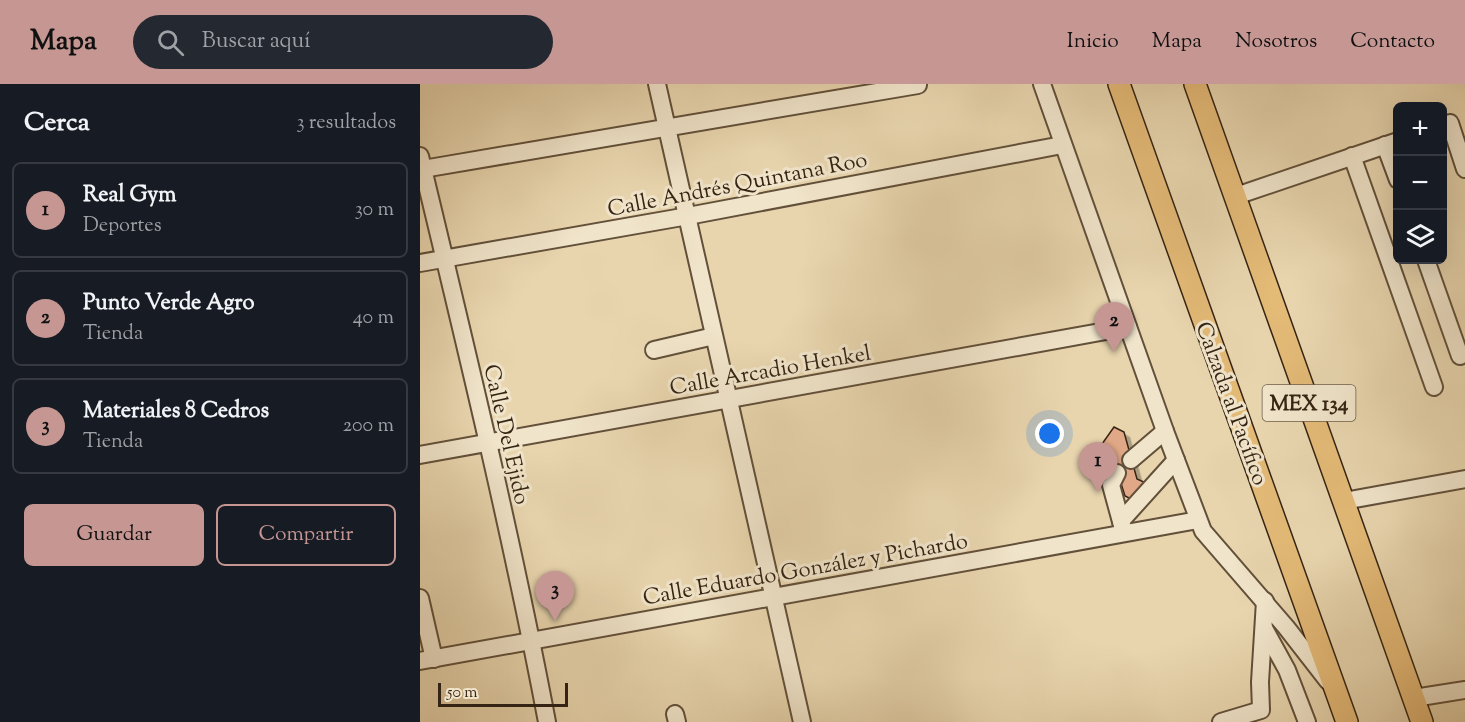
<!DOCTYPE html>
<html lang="es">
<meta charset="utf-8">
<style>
body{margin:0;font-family:"Sorts Mill Goudy",serif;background:#242831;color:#f1f3f6}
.controls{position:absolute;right:18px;top:18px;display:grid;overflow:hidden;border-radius:9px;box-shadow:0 6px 24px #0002}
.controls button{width:54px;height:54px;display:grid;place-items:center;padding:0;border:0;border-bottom:2px solid #363941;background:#171b24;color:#f1f3f6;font:30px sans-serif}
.scale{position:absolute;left:18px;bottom:15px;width:130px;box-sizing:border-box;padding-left:6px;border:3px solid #352413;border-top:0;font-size:16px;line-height:21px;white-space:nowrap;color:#352413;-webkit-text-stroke:4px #f0e4ca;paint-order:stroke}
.you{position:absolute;left:630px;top:350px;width:21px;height:21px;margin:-15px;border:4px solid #fff;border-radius:50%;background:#1a73e8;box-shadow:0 0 0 9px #1a73e833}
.badge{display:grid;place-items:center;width:39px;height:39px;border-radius:50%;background:#c59692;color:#111;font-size:20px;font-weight:700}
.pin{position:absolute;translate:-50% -50px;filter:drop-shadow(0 2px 3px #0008)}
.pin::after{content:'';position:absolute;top:32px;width:21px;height:18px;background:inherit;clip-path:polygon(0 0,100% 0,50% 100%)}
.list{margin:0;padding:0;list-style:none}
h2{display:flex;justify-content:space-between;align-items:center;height:78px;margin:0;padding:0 24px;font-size:26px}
h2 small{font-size:20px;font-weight:400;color:#9ea1a6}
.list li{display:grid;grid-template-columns:39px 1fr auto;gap:18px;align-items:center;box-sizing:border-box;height:96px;margin:0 12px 12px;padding:0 12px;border:2px solid #363941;border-radius:9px}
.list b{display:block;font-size:22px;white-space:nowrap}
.list p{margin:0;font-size:20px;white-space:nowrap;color:#9ea1a6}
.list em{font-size:20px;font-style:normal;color:#9ea1a6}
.actions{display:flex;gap:12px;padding:18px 24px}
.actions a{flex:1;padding:14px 0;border:2px solid #c59692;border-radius:9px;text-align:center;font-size:21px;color:#c59692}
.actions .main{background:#c59692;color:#111}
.icon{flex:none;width:33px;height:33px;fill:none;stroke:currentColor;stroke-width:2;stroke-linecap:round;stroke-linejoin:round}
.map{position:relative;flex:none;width:1045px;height:638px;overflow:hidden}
header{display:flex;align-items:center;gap:36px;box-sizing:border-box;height:84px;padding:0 30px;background:#c59692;color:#111}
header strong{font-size:28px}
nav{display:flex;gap:33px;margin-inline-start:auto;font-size:21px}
.search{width:420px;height:54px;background:#242831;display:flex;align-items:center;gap:15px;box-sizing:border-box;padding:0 21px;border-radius:33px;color:#9ea1a6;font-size:22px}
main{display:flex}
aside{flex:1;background:#171b24}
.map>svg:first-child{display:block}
.building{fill:#e0a886;stroke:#352413;stroke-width:1.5;filter:url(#shadow)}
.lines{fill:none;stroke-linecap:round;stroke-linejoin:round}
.minor-casing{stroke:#62503a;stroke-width:20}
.major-casing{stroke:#352413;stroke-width:24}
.minor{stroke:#f0e4ca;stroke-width:16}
.major{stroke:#e4ba77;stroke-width:21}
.labels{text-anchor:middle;stroke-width:6;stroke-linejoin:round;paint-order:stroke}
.shield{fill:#f0e4ca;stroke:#6d5e4a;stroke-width:1.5}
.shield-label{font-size:21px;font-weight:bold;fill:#352413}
.street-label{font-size:22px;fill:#352413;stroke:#f0e4ca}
</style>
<header>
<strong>Mapa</strong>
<div class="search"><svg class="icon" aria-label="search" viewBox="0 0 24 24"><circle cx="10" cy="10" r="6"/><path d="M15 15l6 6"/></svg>Buscar aquí</div>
<nav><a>Inicio</a><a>Mapa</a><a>Nosotros</a><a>Contacto</a></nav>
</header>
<main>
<aside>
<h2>Cerca<small>3 resultados</small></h2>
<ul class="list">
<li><span class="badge">1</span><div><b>Real Gym</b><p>Deportes</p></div><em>30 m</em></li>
<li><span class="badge">2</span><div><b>Punto Verde Agro</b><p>Tienda</p></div><em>40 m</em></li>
<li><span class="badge">3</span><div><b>Materiales 8 Cedros</b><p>Tienda</p></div><em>200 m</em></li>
</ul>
<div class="actions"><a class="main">Guardar</a><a>Compartir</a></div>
</aside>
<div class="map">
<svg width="1045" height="638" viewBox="0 0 1045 638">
<defs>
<filter id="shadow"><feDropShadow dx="5.5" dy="5.5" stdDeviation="0" flood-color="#0004"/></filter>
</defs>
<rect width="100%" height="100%" fill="#e8d5ae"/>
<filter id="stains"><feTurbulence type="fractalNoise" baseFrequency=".00333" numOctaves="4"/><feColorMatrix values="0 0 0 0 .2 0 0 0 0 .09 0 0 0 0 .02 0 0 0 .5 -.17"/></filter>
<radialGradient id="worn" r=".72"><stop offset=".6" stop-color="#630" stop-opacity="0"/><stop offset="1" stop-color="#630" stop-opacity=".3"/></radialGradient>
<path class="building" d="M694,343L704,348L717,395L726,399L715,417L705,412L690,365L682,360Z"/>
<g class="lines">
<g class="minor-casing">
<g id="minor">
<path d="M237,0L382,638"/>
<path d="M622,0L745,347L783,447L866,543L908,597"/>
<path d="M1030,39L1045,85"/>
<path d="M965,61L978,96"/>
<path d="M0,72C45,260 91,448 127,638"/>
<path d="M932,72L1014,303"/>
<path d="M3,85L498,1"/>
<path d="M816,112L978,57"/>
<path d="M1006,176L1040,272"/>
<path d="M0,179L268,132L642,61"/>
<path d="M234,266L294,252"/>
<path d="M0,371L708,243"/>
<path d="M711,376L745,347"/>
<path d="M697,389L691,401L703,445"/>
<path d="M924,417L1045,395"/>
<path d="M701,437L756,376"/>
<path d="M0,514L14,575"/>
<path d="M844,544L867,586L887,638"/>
<path d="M0,577L778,436"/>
<path d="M994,614L1045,606"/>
<path d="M255,630L257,638"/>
<path d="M801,638L841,626L840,598L845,517"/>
</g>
</g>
<g class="major-casing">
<g id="major">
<path d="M699,0L927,638"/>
<path d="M775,0L1002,638"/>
</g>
</g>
<use href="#minor" class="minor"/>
<use href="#major" class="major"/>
</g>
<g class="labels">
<rect class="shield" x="842.5" y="301" width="93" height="36" rx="4.5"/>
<g class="shield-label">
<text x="889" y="326">MEX 134</text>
</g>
<g class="street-label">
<text transform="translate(317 99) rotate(-11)" y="8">Calle Andrés Quintana Roo</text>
<text transform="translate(350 285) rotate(-10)" y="8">Calle Arcadio Henkel</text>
<text transform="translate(813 319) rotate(70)" y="8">Calzada al Pacífico</text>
<text transform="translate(88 350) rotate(77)" y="8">Calle Del Ejido</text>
<text transform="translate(385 484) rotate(-10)" y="8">Calle Eduardo González y Pichardo</text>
</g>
</g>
<rect width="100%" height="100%" filter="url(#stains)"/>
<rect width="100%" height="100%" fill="url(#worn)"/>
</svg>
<div class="controls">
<button>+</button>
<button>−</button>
<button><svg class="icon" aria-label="layers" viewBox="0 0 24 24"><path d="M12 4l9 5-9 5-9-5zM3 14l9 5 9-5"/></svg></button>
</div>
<div class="scale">50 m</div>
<div class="you"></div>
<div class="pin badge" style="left:678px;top:408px">1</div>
<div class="pin badge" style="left:694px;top:268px">2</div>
<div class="pin badge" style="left:135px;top:537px">3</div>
</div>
</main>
